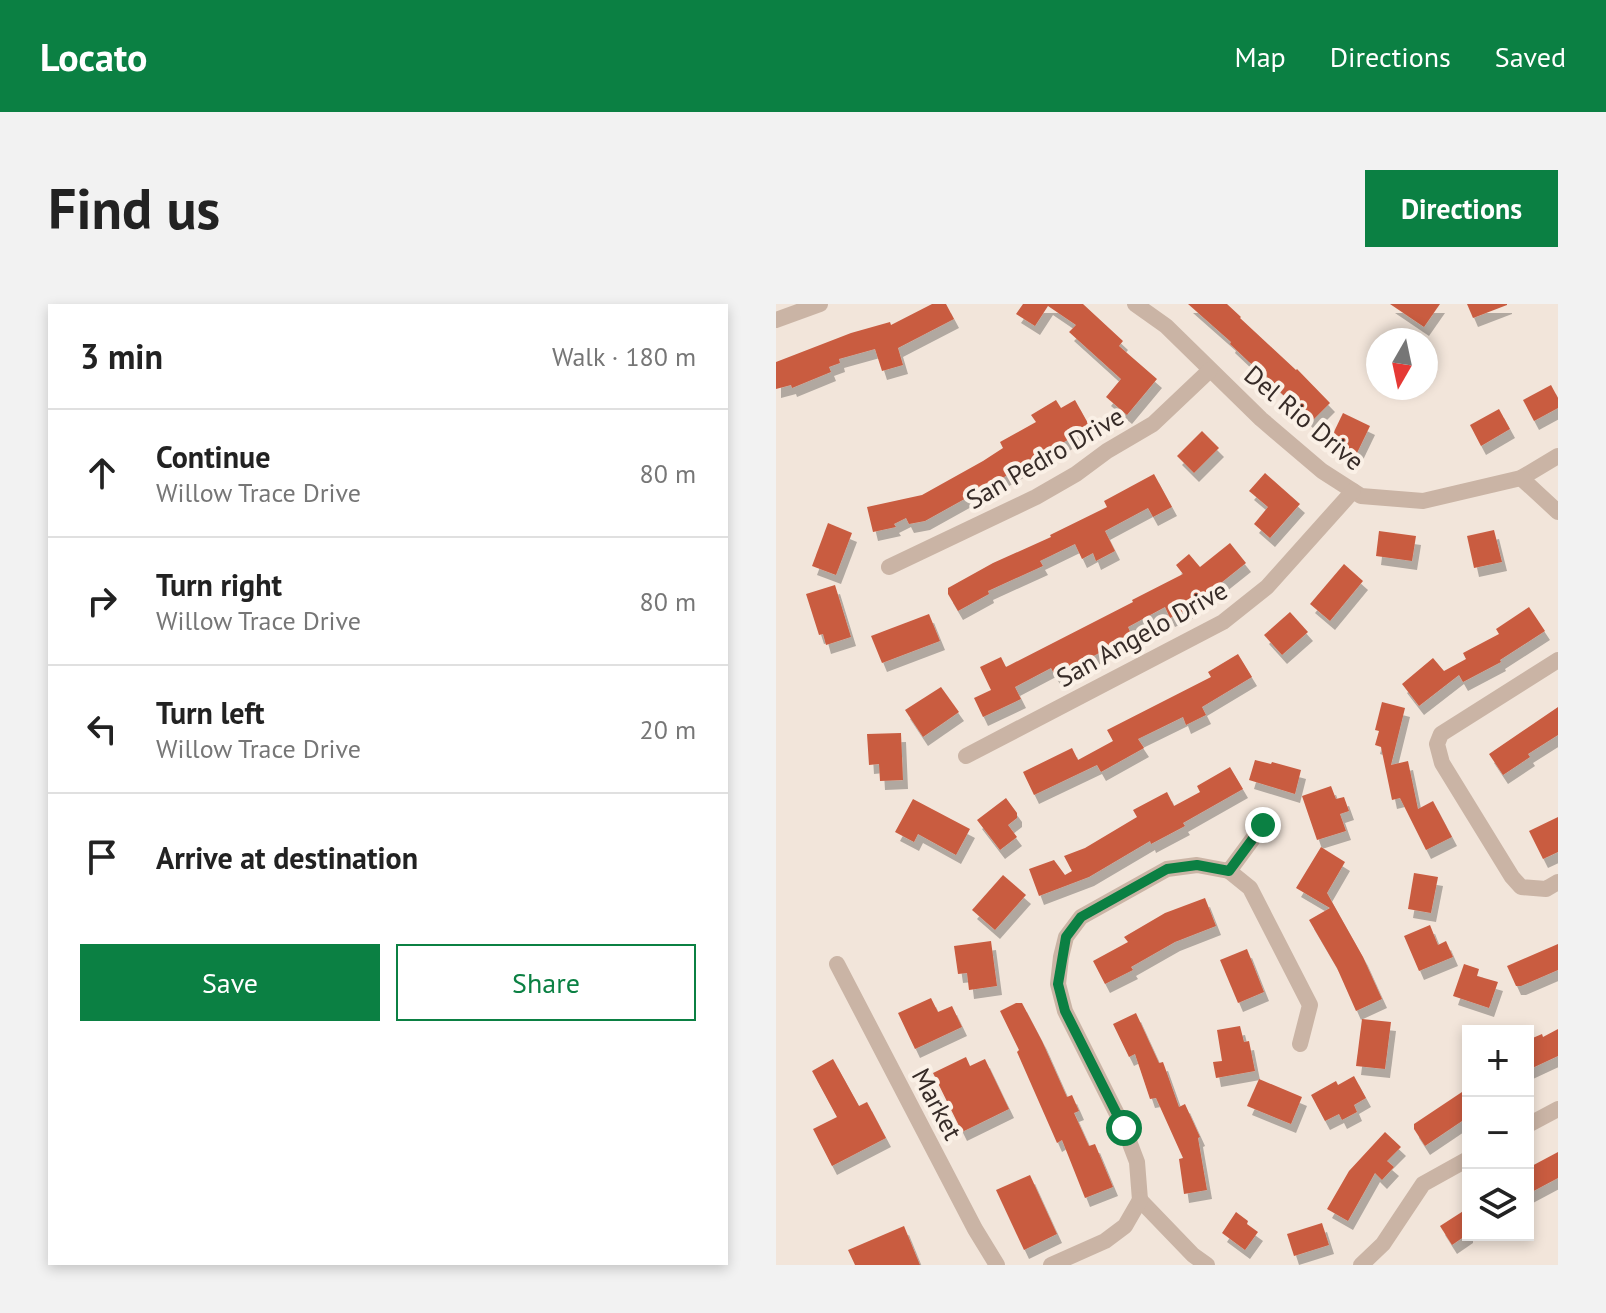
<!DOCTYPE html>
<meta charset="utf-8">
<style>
body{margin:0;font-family:"PT Sans",sans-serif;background:#f2f2f2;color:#222}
.controls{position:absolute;right:24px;bottom:24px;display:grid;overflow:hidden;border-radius:0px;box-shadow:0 4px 12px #0003}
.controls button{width:72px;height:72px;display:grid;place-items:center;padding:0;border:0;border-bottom:2px solid #e0e0e0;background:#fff;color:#222;font:40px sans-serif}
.compass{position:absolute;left:590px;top:24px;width:72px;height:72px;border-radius:50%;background:#fff;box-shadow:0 4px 12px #0003;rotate:189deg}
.stop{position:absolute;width:24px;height:24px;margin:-18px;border:6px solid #0b8043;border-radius:50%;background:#fff}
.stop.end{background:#0b8043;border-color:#fff;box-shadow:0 2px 8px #0008}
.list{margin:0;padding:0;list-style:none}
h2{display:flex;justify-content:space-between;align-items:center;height:104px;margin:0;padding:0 32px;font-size:34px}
h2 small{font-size:26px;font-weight:400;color:#767676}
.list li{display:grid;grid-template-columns:52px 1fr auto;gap:24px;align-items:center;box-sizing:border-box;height:128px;padding:0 32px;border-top:2px solid #e0e0e0}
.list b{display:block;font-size:30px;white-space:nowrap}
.list p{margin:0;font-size:26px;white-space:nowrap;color:#767676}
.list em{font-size:26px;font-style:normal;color:#767676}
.actions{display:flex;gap:16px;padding:24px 32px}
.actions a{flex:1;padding:18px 0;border:2px solid #0b8043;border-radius:0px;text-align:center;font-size:28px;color:#0b8043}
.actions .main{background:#0b8043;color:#fff}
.icon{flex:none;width:44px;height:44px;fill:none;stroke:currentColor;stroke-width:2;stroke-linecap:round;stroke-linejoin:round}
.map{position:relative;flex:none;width:782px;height:961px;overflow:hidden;border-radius:0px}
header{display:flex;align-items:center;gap:48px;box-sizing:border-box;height:112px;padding:0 40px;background:#0b8043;color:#fff}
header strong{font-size:38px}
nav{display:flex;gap:44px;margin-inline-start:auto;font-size:28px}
.intro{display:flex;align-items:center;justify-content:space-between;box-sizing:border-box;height:192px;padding:0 48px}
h1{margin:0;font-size:56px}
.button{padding:20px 36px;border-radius:0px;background:#0b8043;color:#fff;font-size:28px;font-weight:700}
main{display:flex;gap:48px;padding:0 48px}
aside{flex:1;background:#fff;border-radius:0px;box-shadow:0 4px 12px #0003}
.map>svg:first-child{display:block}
.building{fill:#c95c41;filter:url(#shadow)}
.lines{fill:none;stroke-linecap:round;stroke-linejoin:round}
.minor{stroke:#cab4a5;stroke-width:16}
.route{stroke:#0b8043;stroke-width:10}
.labels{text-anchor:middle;stroke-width:8;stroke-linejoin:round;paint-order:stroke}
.street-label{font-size:26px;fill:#362b27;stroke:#faf0e6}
</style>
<header>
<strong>Locato</strong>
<nav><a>Map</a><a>Directions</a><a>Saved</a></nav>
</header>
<div class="intro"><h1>Find us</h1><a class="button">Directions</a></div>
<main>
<aside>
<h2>3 min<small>Walk · 180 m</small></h2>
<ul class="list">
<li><svg class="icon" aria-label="ahead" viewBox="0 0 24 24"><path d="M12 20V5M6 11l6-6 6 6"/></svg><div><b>Continue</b><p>Willow Trace Drive</p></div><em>80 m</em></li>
<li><svg class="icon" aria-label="right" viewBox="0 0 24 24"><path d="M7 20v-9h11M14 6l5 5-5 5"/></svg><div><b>Turn right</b><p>Willow Trace Drive</p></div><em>80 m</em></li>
<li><svg class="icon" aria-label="left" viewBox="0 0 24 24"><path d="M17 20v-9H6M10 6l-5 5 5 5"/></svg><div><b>Turn left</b><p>Willow Trace Drive</p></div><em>20 m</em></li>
<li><svg class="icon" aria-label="arrive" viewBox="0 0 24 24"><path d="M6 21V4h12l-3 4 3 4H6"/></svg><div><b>Arrive at destination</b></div></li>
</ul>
<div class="actions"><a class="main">Save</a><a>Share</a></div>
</aside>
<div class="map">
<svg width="782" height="961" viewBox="0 0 782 961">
<defs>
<filter id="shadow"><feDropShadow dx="5" dy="9" stdDeviation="0" flood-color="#0004"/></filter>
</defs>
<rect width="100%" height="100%" fill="#f2e5da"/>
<g class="building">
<path d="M156,0H170L178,15L122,44L127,61L106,67L99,45L63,55L64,59L53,63L55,68L16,84L15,81L0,85V58L75,29L114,18L115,21Z"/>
<path d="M247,0H307L347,37L343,42L381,75L351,111L330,93L345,75L293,28L300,21L272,2L259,22L240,10Z"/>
<path d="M412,0H451L465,13L464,14L520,66L521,65L554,99L535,118L501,85L503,83L473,58L454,40L455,38Z"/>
<path d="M614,0H664L648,23Z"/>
<path d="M691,0H731V1L697,14Z"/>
<path d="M775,81L782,94V104L758,117L747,96Z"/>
<path d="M280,96L285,104L299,96L314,123L264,152V153L149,217L133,220L130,214L118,220L120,223L97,228L91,203L146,191L207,157L227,144L224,138L260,118L255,111Z"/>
<path d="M723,105L734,125L705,142L694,121Z"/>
<path d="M567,109L594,122L581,149L554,136Z"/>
<path d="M426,127L443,144L418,169L401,152Z"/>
<path d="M489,169L524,200L494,234L478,220L492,203L473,187Z"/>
<path d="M378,170L396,203L377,213L372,204L329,227L339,247L320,257L317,249L306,255L299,240L264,257L267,262L212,287L213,290L182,307L172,290V284L217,259L275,233L274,231L331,203L328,197Z"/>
<path d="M52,219L76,229L60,271L36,262Z"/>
<path d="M718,226L726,258L698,264L691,232Z"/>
<path d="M603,227L640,232L636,257L600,252Z"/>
<path d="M454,239L470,259L411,306L394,314L389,303L352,323L356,332L300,361L302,365L281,375L275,364L239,383L245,395L207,413L198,394L215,386L204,363L225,353L230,363L357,298L356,296L407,270L400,261L413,250L424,263Z"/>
<path d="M568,260L587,277L554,317L534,300Z"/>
<path d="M59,281L75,333L50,341L47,330L43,331L30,290Z"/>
<path d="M753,303L769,327L724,356L725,358L687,378L683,371L643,402L626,380L657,354L668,367L690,355L687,349L723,330L720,325Z"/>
<path d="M514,308L532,328L506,351L488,331Z"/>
<path d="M153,310L164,337L106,359L95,332Z"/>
<path d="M462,350L476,373L426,403L430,411L410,421L407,413L362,435L368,444L325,468L321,461L258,491L247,468L296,444L302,456L337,437L331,426L435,373L432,368Z"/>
<path d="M165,383L183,408L147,433L129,406Z"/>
<path d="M606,398L629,404L615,461L632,457L642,505L657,497L676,533L650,546L624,494L616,496L605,443L599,441L603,427L599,426Z"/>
<path d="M782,403V431L752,450L754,453L727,471L713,450Z"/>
<path d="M125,429L127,476L104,477L103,460L93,461L91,430Z"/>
<path d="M479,456L495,460L496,458L525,466L519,490L473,476Z"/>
<path d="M454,463L467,485L407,519L409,522L375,540L374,537L313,573L263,592L253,565L278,556L289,571L296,567L288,552L309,544L361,513L357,506L391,488L398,502L424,488L421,482Z"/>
<path d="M555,482L560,495L568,493L573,507L564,510L570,527L541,536L526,492Z"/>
<path d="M230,494L241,509V514L232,521L241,533L224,546L201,516Z"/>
<path d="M137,495L194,525L180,551L142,530L138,538L119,528Z"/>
<path d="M782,513V548L767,555L753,527Z"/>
<path d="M545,543L569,558L551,589L587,653L606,695L580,707L561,664L533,616L554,604L520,584Z"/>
<path d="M638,569L662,573L655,609L632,605Z"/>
<path d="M227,571L250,591L219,626L196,606Z"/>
<path d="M429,594L440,622L399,638L355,663L357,666L329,680L317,657L352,638L348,633L389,609Z"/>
<path d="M654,621L662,641L670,637L677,653L643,667L628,632Z"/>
<path d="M215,637L221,682L193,686L191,669L182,670L178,642Z"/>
<path d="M782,640V666L745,682H740L731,662Z"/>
<path d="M471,645L488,688L462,699L444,656Z"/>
<path d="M688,660L703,665L701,672L722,678L713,704L677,692Z"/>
<path d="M155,694L162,708L176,702L186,723L139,745L122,709Z"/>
<path d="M240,699H246L266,737L291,793L296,791L303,807L298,809L313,842L319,840L337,883L309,894L286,836L281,839L241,748L243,746L224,707Z"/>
<path d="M360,709L383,759L387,758L403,803L409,800L424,833L422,834L431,886L408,890L403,855L407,854L380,794L374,795L359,750L353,753L337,720Z"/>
<path d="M586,715L615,718L609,765L580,762Z"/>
<path d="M464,722L468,738L473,737L479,767L440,774L437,758L446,757L441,726Z"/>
<path d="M782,725V752L752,766V736L766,730L767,733Z"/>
<path d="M190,753L194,762L209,755L233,805L186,828L157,769Z"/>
<path d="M57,755L83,802L91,798L110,834L56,862L37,825L61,813L36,767Z"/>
<path d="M578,772L590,794L578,801L581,808L566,816L563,810L549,817L535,791L560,777L562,781Z"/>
<path d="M483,775L526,793L515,820L471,802Z"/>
<path d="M692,784V813L649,842L638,825V820Z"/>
<path d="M609,828L625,843L611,857L618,863L606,876L599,869L572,917L551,905L573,867Z"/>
<path d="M782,848V874L752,890V864Z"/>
<path d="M254,871L281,930L248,946L220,886Z"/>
<path d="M692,904V930L676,941L664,922Z"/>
<path d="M460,908L472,917L471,920L482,928L469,946L446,929Z"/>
<path d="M546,919L553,941L518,952L511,930Z"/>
<path d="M128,922L144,961H79L72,946Z"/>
</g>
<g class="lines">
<g class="minor">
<path d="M359,0L390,22L485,115L546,167L585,192L647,197L745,174L782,152"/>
<path d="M0,16L44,0"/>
<path d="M745,174L782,208"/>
<path d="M113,263L260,193L300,170L331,147L377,120L434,66"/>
<path d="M782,356L665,430L661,440L666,459L736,573L745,583L770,585L782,578"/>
<path d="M190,452L447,318L491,283L577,187"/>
<path d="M453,567L474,584L534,701L524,740"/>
<path d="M61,660L199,925L221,961"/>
<path d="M752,821L782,805"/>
<path d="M364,896L361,858L348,824L289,707L282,680L285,653L290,633L305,613L391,565L421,561L453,567L487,521"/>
<path d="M364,896L417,951L431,961"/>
<path d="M275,961L329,937L349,922L364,896"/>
<path d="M585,961L607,940L647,880L692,855"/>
</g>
</g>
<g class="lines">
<path class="route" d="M348,824L289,707L282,680L290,633L305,613L391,565L421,561L453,567L487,521"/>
</g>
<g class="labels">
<g class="street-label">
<text transform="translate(528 114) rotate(40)" y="9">Del Rio Drive</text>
<text transform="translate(269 154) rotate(-30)" y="9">San Pedro Drive</text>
<text transform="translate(366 330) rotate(-29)" y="9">San Angelo Drive</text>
<text transform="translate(161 800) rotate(62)" y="9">Market</text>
</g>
</g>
</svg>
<div class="controls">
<button>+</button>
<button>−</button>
<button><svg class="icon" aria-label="layers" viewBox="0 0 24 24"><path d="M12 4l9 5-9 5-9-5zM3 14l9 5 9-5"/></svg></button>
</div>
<svg class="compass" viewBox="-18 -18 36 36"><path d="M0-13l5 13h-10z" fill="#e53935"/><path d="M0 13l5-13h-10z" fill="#767676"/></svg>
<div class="stop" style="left:348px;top:824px"></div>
<div class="stop end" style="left:487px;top:521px"></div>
</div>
</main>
